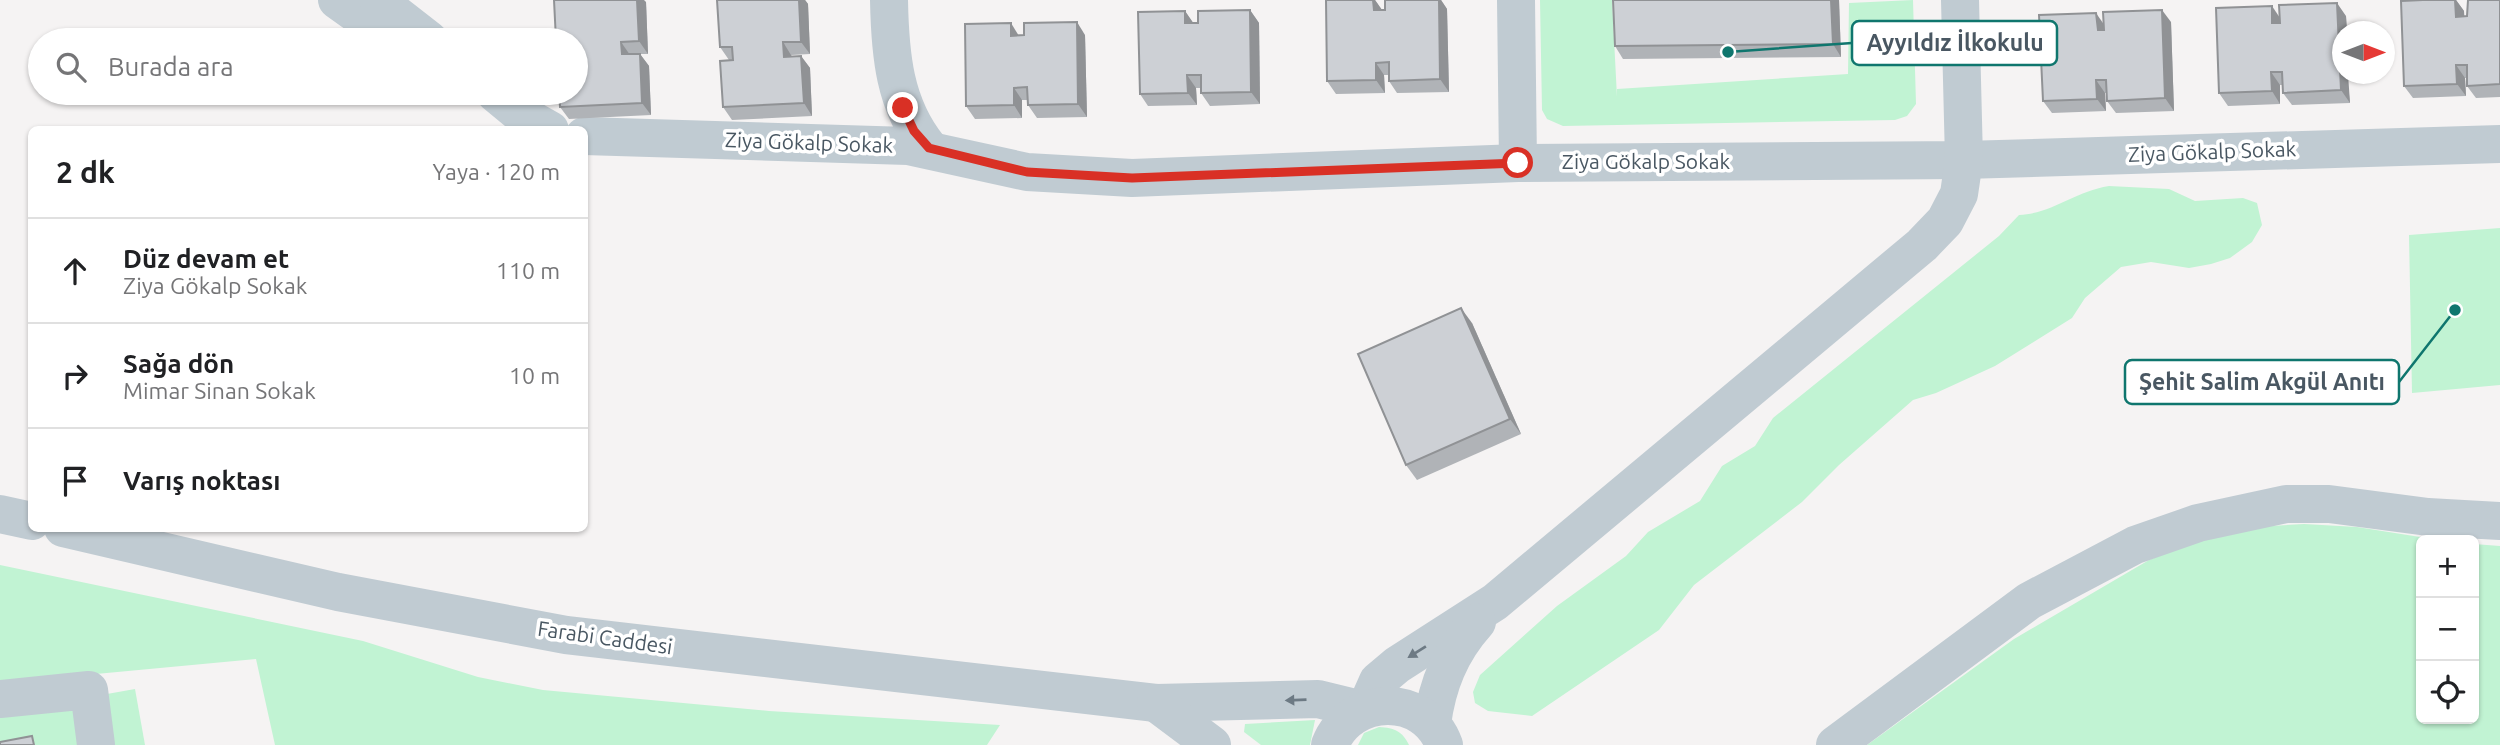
<!DOCTYPE html>
<html lang="tr">
<meta charset="utf-8">
<style>
body{margin:0;font-family:Ubuntu,sans-serif;background:#f2f2f2;color:#202124}
.controls{position:absolute;right:21px;bottom:21px;display:grid;overflow:hidden;border-radius:10px;box-shadow:0 2px 5px #0004}
.controls button{width:63px;height:63px;display:grid;place-items:center;padding:0;border:0;border-bottom:2px solid #e0e0e0;background:#fff;color:#202124;font:35px sans-serif}
.compass{position:absolute;left:2332px;top:21px;width:63px;height:63px;border-radius:50%;background:#fff;box-shadow:0 2px 5px #0004;rotate:90deg}
.stop{position:absolute;width:21px;height:21px;margin:-16px;border:5px solid #d93025;border-radius:50%;background:#fff}
.stop.end{background:#d93025;border-color:#fff;box-shadow:0 2px 7px #0008}
.list{margin:0;padding:0;list-style:none}
h2{display:flex;justify-content:space-between;align-items:center;height:91px;margin:0;padding:0 28px;font-size:30px}
h2 small{font-size:23px;font-weight:400;color:#757577}
.list li{display:grid;grid-template-columns:46px 1fr auto;gap:21px;align-items:center;box-sizing:border-box;height:105px;padding:0 28px;border-top:2px solid #e0e0e0}
.list b{display:block;font-size:26px;white-space:nowrap}
.list p{margin:0;font-size:23px;white-space:nowrap;color:#757577}
.list em{font-size:23px;font-style:normal;color:#757577}
.icon{flex:none;width:38px;height:38px;fill:none;stroke:currentColor;stroke-width:2;stroke-linecap:round;stroke-linejoin:round}
.map{position:relative;flex:none;width:2500px;height:745px;overflow:hidden}
.search{position:absolute;background:#fff;box-shadow:0 2px 5px #0004;left:28px;top:28px;width:560px;height:77px;display:flex;align-items:center;gap:18px;box-sizing:border-box;padding:0 24px;border-radius:38px;color:#757577;font-size:26px}
.panel{position:absolute;background:#fff;box-shadow:0 2px 5px #0004;left:28px;top:126px;width:560px;height:406px;border-radius:10px}
.map>svg:first-child{display:block}
.green{fill:#c1f3d3}
.lines{fill:none;stroke-linecap:round;stroke-linejoin:round}
.minor{stroke:#c0cbd2;stroke-width:38}
.wall{fill:#b0b3b7}
.shaded-wall{fill:#909295}
.building{fill:#cdd0d5;stroke:#909295;stroke-width:2}
.oneway{fill:#6d7a84}
.route{stroke:#d93025;stroke-width:9}
.labels{text-anchor:middle;stroke-width:7;stroke-linejoin:round;paint-order:stroke}
.street-label{font-size:21px;fill:#495762;stroke:#fff}
.leader{fill:none;stroke:#0f766e;stroke-width:2.5}
.callout-dot{fill:#0f766e;stroke:#fff;stroke-width:2.5}
.callout{fill:#fff;stroke:#0f766e;stroke-width:2.5}
.callout-label{font-size:23px;text-anchor:middle;font-weight:bold;fill:#495762}
</style>
<div class="map">
<svg width="2500" height="745" viewBox="0 0 2500 745">
<rect width="100%" height="100%" fill="#f5f3f3"/>
<g class="green">
<path d="M1540,0H1612L1617,97V89L1848,74L1849,3L1913,0L1916,104L1907,116L1895,120L1563,126L1547,119L1542,110Z"/>
<path d="M2109,186L2169,189L2195,201L2243,198L2257,203L2262,225L2252,242L2230,258L2211,264L2189,268L2151,262L2121,267L2085,298L2072,318L1995,366L1936,393L1913,400L1839,465L1802,502L1694,585L1659,630L1532,716L1488,711L1475,703L1473,692L1480,675L1557,606L1626,556L1648,532L1700,501L1722,466L1755,446L1773,418L1999,236L2019,215C2054,213 2073,192 2109,186Z"/>
<path d="M2500,228V385L2412,393L2409,235Z"/>
<path d="M2304,524L2357,527L2439,540H2421V719H2474V544L2500,546V745H1867L2014,639L2149,560L2201,539L2252,527Z"/>
<path d="M0,565L363,641L478,677L543,690L769,711L1000,725L987,745H275L256,659L0,683Z"/>
<path d="M135,689L145,745H114L107,694Z"/>
<path d="M74,708L78,745H0V716Z"/>
<path d="M1315,720L1310,745H1261L1244,732L1245,724Z"/>
<path d="M1379,727C1395,728 1402,731 1409,745H1358L1364,733Z"/>
</g>
<g class="lines">
<g class="minor">
<path d="M337,0L393,40"/>
<path d="M889,0C890,54 894,105 929,148"/>
<path d="M1516,0L1518,163"/>
<path d="M379,1L429,40"/>
<path d="M495,93L518,112L550,130"/>
<path d="M584,136L908,146L1027,172L1132,178L1518,163L1964,160L2500,144"/>
<path d="M0,514L32,521"/>
<path d="M63,528L338,592L566,635L1156,703L1318,699L1363,710"/>
<path d="M0,699L89,690L96,745"/>
<path d="M1156,703L1212,745"/>
<path d="M1366,708L1378,681L1397,665L1495,602L1922,245L1945,221L1959,194L1964,160L1960,0"/>
<path d="M1432,724C1437,685 1450,652 1477,622"/>
<path d="M1330,745C1350,694 1425,692 1444,745"/>
<path d="M1835,745L2029,601L2135,545L2198,523L2286,504H2329L2428,517L2500,521"/>
</g>
</g>
<g class="wall">
<path d="M717,0H805L808,4L810,54L791,55L792,56H801L810,68L812,116L732,120L723,107L733,60H729L720,47Z"/>
<path d="M1326,0H1375L1382,10H1385V0H1441L1447,9L1449,92L1397,93L1389,81V75H1384L1385,93L1336,94L1327,81Z"/>
<path d="M1613,0H1839L1841,57L1623,59L1615,46Z"/>
<path d="M2423,0H2456L2464,11V16H2467L2500,0V97L2476,98L2467,86V78H2465L2466,96L2413,98L2404,86Z"/>
<path d="M646,2L648,54H640L649,66L651,115L569,119L560,107Z"/>
<path d="M1250,10L1259,23L1260,104L1210,106L1201,93V88H1196L1197,105L1148,106L1140,94L1185,11L1193,23H1198Z"/>
<path d="M2346,16L2347,32H2342L2350,103L2292,105L2283,93L2282,85H2280V104L2228,106L2219,93L2280,17Z"/>
<path d="M2171,22L2174,111L2116,113L2107,101L2106,93H2105L2106,111L2052,113L2043,101L2103,23Z"/>
<path d="M1085,35L1087,117L1037,118L1028,105V100H1022V118L975,119L966,106L1019,36Z"/>
<path d="M1472,323L1521,434L1417,480L1406,465Z"/>
</g>
<g class="shaded-wall">
<path d="M637,0H644L646,2L648,54L639,41Z"/>
<path d="M799,0H805L808,4L810,54L801,42Z"/>
<path d="M1373,0H1375L1382,10H1374Z"/>
<path d="M1439,0H1441L1447,9L1449,92L1440,79Z"/>
<path d="M1831,0H1839L1841,57L1833,44Z"/>
<path d="M2455,0H2456L2464,11L2465,29L2456,17Z"/>
<path d="M2337,3L2346,16L2347,32H2342V74H2348L2350,103L2341,90Z"/>
<path d="M2272,6L2280,18L2281,36L2272,23Z"/>
<path d="M1250,10L1259,23L1260,104L1251,92Z"/>
<path d="M2162,10L2171,22L2174,111L2165,98Z"/>
<path d="M1185,11L1194,24L1185,23Z"/>
<path d="M2096,13L2105,26L2106,43L2098,30Z"/>
<path d="M1077,22L1085,35L1087,117L1078,104Z"/>
<path d="M1011,23L1019,36H1011Z"/>
<path d="M621,42L630,55L622,54Z"/>
<path d="M783,42L791,55L793,69L784,57Z"/>
<path d="M640,54L649,66L651,115L642,103Z"/>
<path d="M801,56L810,68L812,116L804,103Z"/>
<path d="M1376,63L1384,75L1385,93L1376,80Z"/>
<path d="M2456,65L2465,78L2466,96L2457,84Z"/>
<path d="M2271,72L2280,85V104L2272,91Z"/>
<path d="M1187,75L1196,88L1197,105L1188,93Z"/>
<path d="M2096,80L2105,93L2106,111L2097,99Z"/>
<path d="M1014,88L1022,100V118L1014,105Z"/>
<path d="M1461,308L1472,323L1521,434L1510,419Z"/>
</g>
<g class="building">
<path d="M554,0H637L639,41L621,42L622,54H640L642,103L560,107L559,93H576V40H556Z"/>
<path d="M717,0H799L801,42H783L784,57L801,56L804,103L723,107L720,61L733,60L732,47H720Z"/>
<path d="M1326,0H1373L1374,10H1385V0H1439L1440,79L1389,81V62L1376,63V80L1327,81Z"/>
<path d="M1613,0H1831L1833,44L1615,46Z"/>
<path d="M2423,0H2455L2456,17L2467,16L2468,0H2500V84L2467,86V65H2456L2457,84L2404,86L2401,1Z"/>
<path d="M2337,3L2341,90L2283,93L2282,72H2271L2272,91L2219,93L2216,8L2272,6V23H2280L2279,5Z"/>
<path d="M1250,10L1251,92L1201,93V75H1187L1188,93L1140,94L1138,12L1185,11V23H1198V11Z"/>
<path d="M2162,10L2165,98L2107,101L2106,80H2096L2097,99L2043,101L2039,15L2096,13L2098,30H2104L2103,12Z"/>
<path d="M1077,22L1078,104L1028,105L1027,87L1014,88V105L966,106L965,24L1011,23V36L1024,35V23Z"/>
<path d="M1461,308L1510,419L1406,465L1358,354Z"/>
<path d="M32,736L34,745H0V742Z"/>
</g>
<defs><path id="oneway-solid" d="M-6-.8H1V-3.2L6.5 0L1 3.2V.8H-6Z" transform="scale(1.75)"/></defs>
<g class="oneway">
<use href="#oneway-solid" transform="translate(1417 652) rotate(148)"/>
<use href="#oneway-solid" transform="translate(1296 700) rotate(178)"/>
</g>
<g class="lines">
<path class="route" d="M903,108L914,131L929,148L1027,172L1132,178L1518,163"/>
</g>
<g class="labels">
<g class="street-label">
<text transform="translate(809 143) rotate(2)" y="7">Ziya Gökalp Sokak</text>
<text transform="translate(2212 152) rotate(-2)" y="7">Ziya Gökalp Sokak</text>
<text x="1646" y="169">Ziya Gökalp Sokak</text>
<text transform="translate(605 638) rotate(8)" y="7">Farabi Caddesi</text>
</g>
</g>
<path class="leader" d="M1728 52L1852 43M2455 310L2399 382"/>
<g class="callout-dot">
<circle cx="1728" cy="52" r="7"/>
<circle cx="2455" cy="310" r="7"/>
</g>
<g class="callout">
<rect x="1852" y="21" width="205" height="44" rx="7"/>
<rect x="2125" y="360" width="274" height="44" rx="7"/>
</g>
<g class="callout-label">
<text x="1955" y="51">Ayyıldız İlkokulu</text>
<text x="2262" y="390">Şehit Salim Akgül Anıtı</text>
</g>
</svg>
<div class="controls">
<button>+</button>
<button>−</button>
<button><svg class="icon" aria-label="locate" viewBox="0 0 24 24"><circle cx="12" cy="12" r="6"/><path d="M12 2v4M12 18v4M2 12h4M18 12h4"/></svg></button>
</div>
<svg class="compass" viewBox="-18 -18 36 36"><path d="M0-13l5 13h-10z" fill="#e53935"/><path d="M0 13l5-13h-10z" fill="#757577"/></svg>
<div class="stop" style="left:1518px;top:163px"></div>
<div class="stop end" style="left:903px;top:108px"></div>
<div class="search"><svg class="icon" aria-label="search" viewBox="0 0 24 24"><circle cx="10" cy="10" r="6"/><path d="M15 15l6 6"/></svg>Burada ara</div>
<section class="panel">
<h2>2 dk<small>Yaya · 120 m</small></h2>
<ul class="list">
<li><svg class="icon" aria-label="ahead" viewBox="0 0 24 24"><path d="M12 20V5M6 11l6-6 6 6"/></svg><div><b>Düz devam et</b><p>Ziya Gökalp Sokak</p></div><em>110 m</em></li>
<li><svg class="icon" aria-label="right" viewBox="0 0 24 24"><path d="M7 20v-9h11M14 6l5 5-5 5"/></svg><div><b>Sağa dön</b><p>Mimar Sinan Sokak</p></div><em>10 m</em></li>
<li><svg class="icon" aria-label="arrive" viewBox="0 0 24 24"><path d="M6 21V4h12l-3 4 3 4H6"/></svg><div><b>Varış noktası</b></div></li>
</ul>
</section>
</div>
